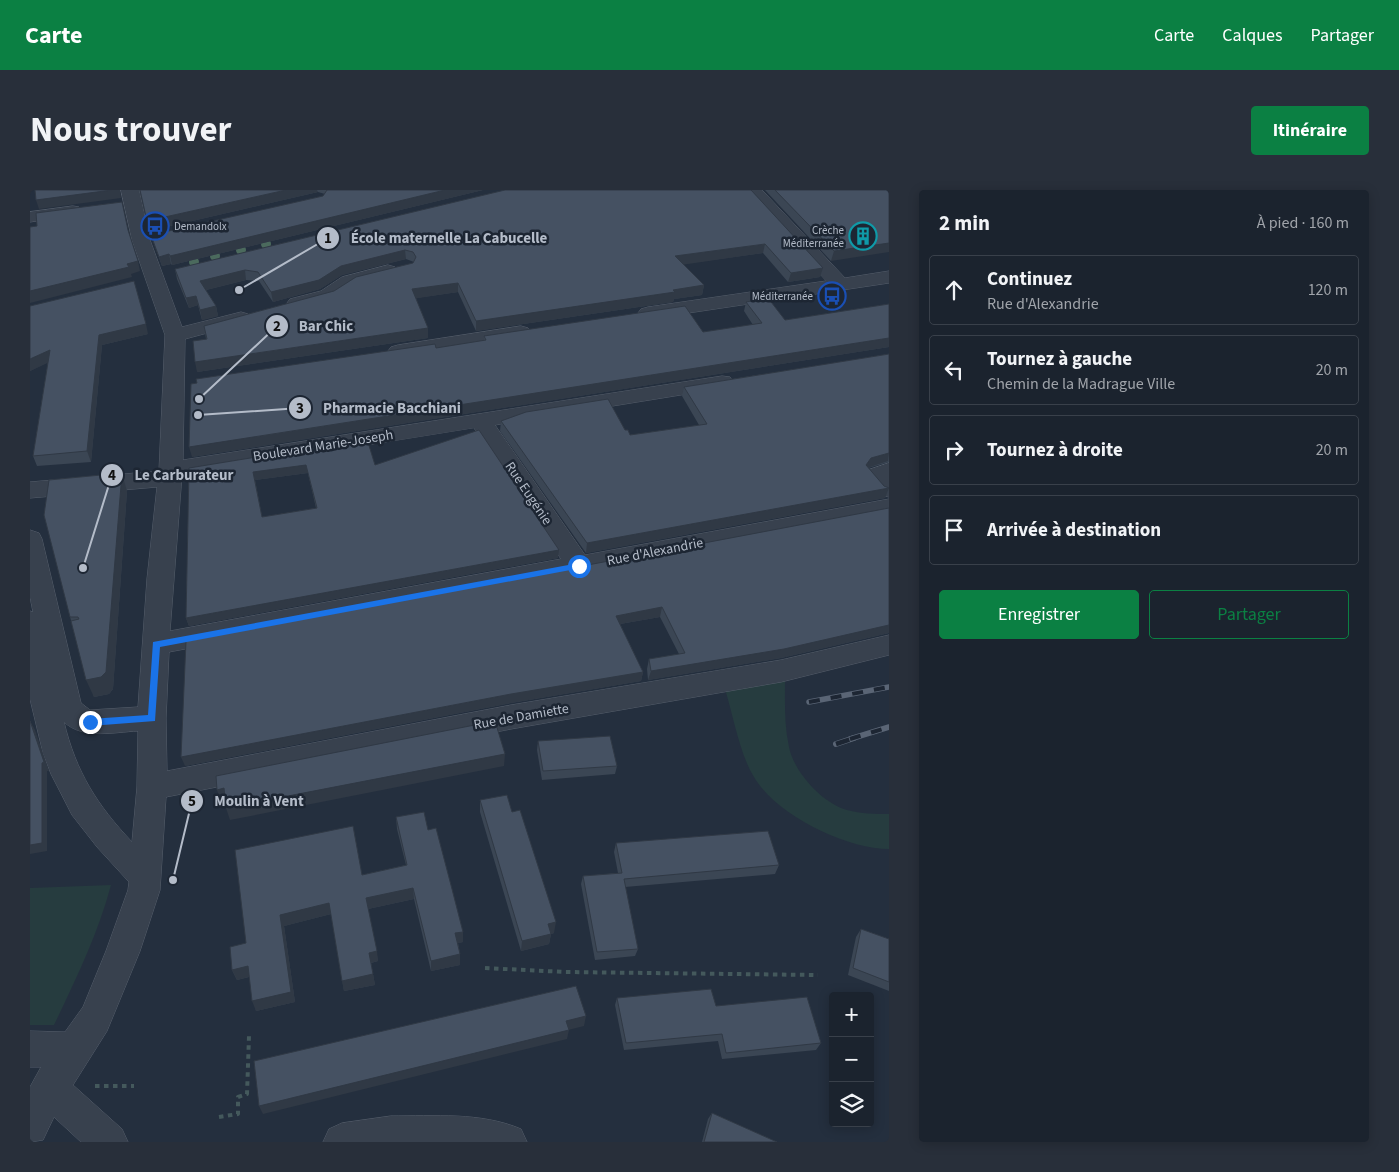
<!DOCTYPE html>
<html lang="fr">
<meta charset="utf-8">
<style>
body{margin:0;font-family:"Source Sans 3",sans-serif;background:#282f3a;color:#f1f3f6}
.controls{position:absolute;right:15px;bottom:15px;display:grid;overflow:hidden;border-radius:5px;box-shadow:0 2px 12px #0003}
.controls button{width:45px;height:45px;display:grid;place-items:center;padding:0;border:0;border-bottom:1px solid #39404a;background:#1b232e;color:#f1f3f6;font:25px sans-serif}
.stop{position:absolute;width:15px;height:15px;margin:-11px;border:4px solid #1a73e8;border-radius:50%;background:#fff}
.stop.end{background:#1a73e8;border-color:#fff;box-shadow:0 1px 5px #0008}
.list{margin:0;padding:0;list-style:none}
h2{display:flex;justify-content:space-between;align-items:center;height:65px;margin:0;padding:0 20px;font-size:21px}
h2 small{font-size:16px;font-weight:400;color:#a0a4aa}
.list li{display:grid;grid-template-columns:32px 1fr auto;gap:15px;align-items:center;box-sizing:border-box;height:70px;margin:0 10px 10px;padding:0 10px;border:1px solid #39404a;border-radius:5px}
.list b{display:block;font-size:19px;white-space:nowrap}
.list p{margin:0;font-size:16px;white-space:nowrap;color:#a0a4aa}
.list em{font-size:16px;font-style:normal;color:#a0a4aa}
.actions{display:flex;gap:10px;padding:15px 20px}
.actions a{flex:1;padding:11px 0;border:1px solid #0b8043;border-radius:5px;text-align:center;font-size:18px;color:#0b8043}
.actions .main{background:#0b8043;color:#fff}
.icon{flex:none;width:28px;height:28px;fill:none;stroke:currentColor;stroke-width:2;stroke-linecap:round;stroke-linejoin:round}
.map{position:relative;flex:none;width:859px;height:952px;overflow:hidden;border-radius:5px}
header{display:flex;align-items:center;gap:30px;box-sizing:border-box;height:70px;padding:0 25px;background:#0b8043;color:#fff}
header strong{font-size:24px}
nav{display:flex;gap:28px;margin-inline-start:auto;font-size:18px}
.intro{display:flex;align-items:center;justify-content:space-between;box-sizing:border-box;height:120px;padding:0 30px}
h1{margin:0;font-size:35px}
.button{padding:12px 22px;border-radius:5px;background:#0b8043;color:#fff;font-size:18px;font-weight:700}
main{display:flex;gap:30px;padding:0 30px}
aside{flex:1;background:#1b232e;border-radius:5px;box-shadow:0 2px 12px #0003}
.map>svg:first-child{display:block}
.green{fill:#263c3f}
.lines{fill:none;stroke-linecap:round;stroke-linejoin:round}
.minor-casing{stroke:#565f6c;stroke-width:1}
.path{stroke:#44595c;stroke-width:4;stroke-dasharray:4.5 4.5;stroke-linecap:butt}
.minor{fill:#38414e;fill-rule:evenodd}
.rail-far1-casing{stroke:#5a6575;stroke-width:5.5}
.rail-casing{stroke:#5a6575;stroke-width:6}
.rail-far1{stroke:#1d2633;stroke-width:4;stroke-dasharray:11;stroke-linecap:butt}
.rail{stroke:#1d2633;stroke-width:4.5;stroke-dasharray:14;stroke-linecap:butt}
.tree{fill:#4b6a5d}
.wall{fill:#3b4654;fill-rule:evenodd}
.shaded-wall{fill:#303945}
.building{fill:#455162;stroke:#303945;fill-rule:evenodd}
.route{fill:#1a73e8}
.labels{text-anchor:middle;stroke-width:5;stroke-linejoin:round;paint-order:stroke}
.far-poi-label{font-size:11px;fill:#b4bcc9;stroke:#1d2633;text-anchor:end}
.street-label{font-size:14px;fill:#b4bcc9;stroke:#1d2633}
.leader{fill:none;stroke:#b4bcc9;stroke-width:2}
.callout-dot{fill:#b4bcc9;stroke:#1d2633;stroke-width:2}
.mark-label{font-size:15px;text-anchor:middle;font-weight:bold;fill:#111}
.callout-label{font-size:15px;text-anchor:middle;font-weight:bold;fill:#b4bcc9;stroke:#1d2633;stroke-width:5;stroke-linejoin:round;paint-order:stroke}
</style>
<header>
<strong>Carte</strong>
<nav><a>Carte</a><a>Calques</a><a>Partager</a></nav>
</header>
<div class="intro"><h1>Nous trouver</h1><a class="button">Itinéraire</a></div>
<main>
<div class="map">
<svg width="859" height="952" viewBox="0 0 859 952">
<rect width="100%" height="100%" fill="#242f3e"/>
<g class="green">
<path d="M755,488C755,511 754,534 759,557C764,582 792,613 817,620C831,624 845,624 859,624V659C816,659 746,625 724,587C710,565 703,525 695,499Z"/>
<path d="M81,695C68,744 46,789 24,835H0V698Z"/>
</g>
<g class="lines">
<g class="minor-casing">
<g id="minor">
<path d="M91,0H109L120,50L152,137L211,122L218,124L221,128L218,132L155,149L153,270L692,186L700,187L703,192L700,197L465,235L555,365L859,309V325L139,462L136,528L137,581L481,515L751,470L859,445V465L751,492L481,539L136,607L130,700L110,761L77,841L43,895L92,939L98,952H51L24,927L13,950L0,952V897L11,877H0V841L35,842L53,817L76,761L98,700L99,692L67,657L42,625L21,584L13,563L0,509V421L3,422L0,407V340L9,343L12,349L51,513L60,520L108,517L117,389L127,297L0,308V292L129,281L135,145L102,50ZM444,238L531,369L140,441L152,285ZM34,532C53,550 84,542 108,541L107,597L102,652C67,615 46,582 34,532Z"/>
<path d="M713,0H732L815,88L859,81V93L618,129L611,127L608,123L611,119L618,117L796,91Z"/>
<path d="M43,16L49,17L52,21L49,25L0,32V22Z"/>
<path d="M358,75L365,77L367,81L365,85L326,95L305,109L267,119L260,117L257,113L260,109L291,101L312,87Z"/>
<path d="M491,136L498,138L501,142L498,146L368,167L361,165L358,161L361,157L368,155Z"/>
<path d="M859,273V307L851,305L834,285L838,280Z"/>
<path d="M361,926C404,926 451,922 491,939L497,952H293L299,939L312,933Z"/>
</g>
</g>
<g class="path">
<path d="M455,778L535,782L788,785"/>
<path d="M65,896H104"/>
<path d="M189,927L208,924V907L217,904L219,846"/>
</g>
<use href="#minor" class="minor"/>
<g class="rail-far1-casing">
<g id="rail-far1">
<path d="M779,512L859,497"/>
<path d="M820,549L859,537"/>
</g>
</g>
<g class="rail-casing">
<path id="rail" d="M806,554L824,548"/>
</g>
<use href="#rail-far1" class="rail-far1"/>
<use href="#rail" class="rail"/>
</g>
<g class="tree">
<circle cx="236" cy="54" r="5"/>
<circle cx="211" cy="60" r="5"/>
<circle cx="185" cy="66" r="5"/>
<circle cx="164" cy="72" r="5"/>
</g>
<g class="wall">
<path d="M110,0H453L142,75L141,74L132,76L124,54L121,45L293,6L295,4L288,2L119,41Z"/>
<path d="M721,0L793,78L790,87L758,92L733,63L653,74L674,95L672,105L644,109L643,112L446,141L428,102L386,108L398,148L167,182L176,149L174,136L304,101L383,73L384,72L376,69L312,85L290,99L243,112L229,91L216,90L176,100L186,116L188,126L172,130L168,115L159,118L147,89L145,79Z"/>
<path d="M735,0H859L801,71Z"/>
<path d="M716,112L755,130L859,114V157L162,267L406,158L454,151V146L673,142L723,135L714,121Z"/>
<path d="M0,116L118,144L72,155L61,272L7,276L3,266L18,172L0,181Z"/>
<path d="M859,164V272L838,278L854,296L859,298L855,308L556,363L470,241L471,231L595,240L600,245L669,235L652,206L654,197Z"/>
<path d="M345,275L528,368L159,436L156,428L159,278ZM278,283L286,318L232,327L225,290Z"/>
<path d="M92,283L97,301L83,499L79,504L64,507L40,427Z"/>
<path d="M859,318V444V443L751,468L618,490L617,479L619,469L649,464L630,427L590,434L613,482L611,491L481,513L155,576Z"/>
<path d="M508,551L587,576L585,584L512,590L507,560Z"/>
<path d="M450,610L524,743L521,744L519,754L491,761L450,622Z"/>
<path d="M366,627L398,640L433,742V752L428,753L430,764V775L401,781L384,709L338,719L348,771L341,773L345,795L314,801L301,724L254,736L265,812L226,821L219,787L207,790L202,780L216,753L332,685L376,675L367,639Z"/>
<path d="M586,653L749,675L745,684L595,697L608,759L605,766L565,770L551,694L553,686L588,683L584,662Z"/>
<path d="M831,739L859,749V801L818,785L826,747Z"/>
<path d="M587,808L686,816L791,853L786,860L692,869L688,851L594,860L585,815Z"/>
<path d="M682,923L747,952H672L678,929Z"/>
</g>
<g class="shaded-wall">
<path d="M82,0H90L91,8L9,19L6,10Z"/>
<path d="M256,0H287L288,2L119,41L117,31Z"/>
<path d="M415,0H453L142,75L140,66Z"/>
<path d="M859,53V62L801,71L804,61Z"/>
<path d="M735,54L733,63L644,76L645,66Z"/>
<path d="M375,60L376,69L312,85L290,99L243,112L241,102L311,76Z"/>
<path d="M139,64L141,74L132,76L129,67Z"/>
<path d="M108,71L110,81L101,84L102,87L0,113V101Z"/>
<path d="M793,78L790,87L758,92L761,83Z"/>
<path d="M215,80L216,90L172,101L170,91Z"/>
<path d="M428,93V102L382,109V99Z"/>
<path d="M674,95L672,105L644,109L643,112L446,141V131Z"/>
<path d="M166,106L168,115L159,118L156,108Z"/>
<path d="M186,116L188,126L172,130L170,120Z"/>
<path d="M116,134L118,144L72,155L61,272L57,261L69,145Z"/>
<path d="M398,138V148L167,182L165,172Z"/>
<path d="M859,148V157L162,267L159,257Z"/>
<path d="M20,160L24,170L0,181V169Z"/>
<path d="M859,263L858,271L837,278L836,275L841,268Z"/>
<path d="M276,275L278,283L225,290L223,282Z"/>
<path d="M92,283L97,301L83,499L79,504L64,507L56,490Z"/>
<path d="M859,298L855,308L556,363L557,353Z"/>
<path d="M529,360L528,368L159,436L156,428Z"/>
<path d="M632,417L630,427L584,435L586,426Z"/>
<path d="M859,435V443L751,468L618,490L621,481Z"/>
<path d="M613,482L611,491L481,513L155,576L151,567L481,504Z"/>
<path d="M0,531L5,540L19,581H17V661L0,664Z"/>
<path d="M475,564L474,576L200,630L196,618Z"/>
<path d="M194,598L198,611L191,612L187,600Z"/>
<path d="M383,698L384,709L338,719L336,708Z"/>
<path d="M299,713L301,724L254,736L265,812L226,821L222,811L250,725Z"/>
<path d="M526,732L524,743L521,744L519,754L491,761L492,751L518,734Z"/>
<path d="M433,742V752L425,754V743Z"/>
<path d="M347,761L348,771L340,773L339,763Z"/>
<path d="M430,764V775L401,781V771Z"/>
<path d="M218,776L222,786L207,790L202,780Z"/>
<path d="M343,784L345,795L314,801L312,791Z"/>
<path d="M556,826L554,836L534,841L536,831Z"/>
<path d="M539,840L537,849L233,924L229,916Z"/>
</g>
<g class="building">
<path d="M5,0H82L6,10Z"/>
<path d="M110,0H256L117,31Z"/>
<path d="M297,0H415L140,66L139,64L129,67L121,45L293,6Z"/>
<path d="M475,0H721L793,78L761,83L735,54L645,66L674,95L643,100L645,102L446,131L428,93L382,99L398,138L165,172L163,151L177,149L174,136L304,101L326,87L383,73L386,67L383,62L375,60L311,76L289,90L241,102L228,82L215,80L170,91L186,116L170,120L166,106L156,108L145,79Z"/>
<path d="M745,0H859V53L804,61Z"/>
<path d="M92,12L98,40L108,71L97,74L99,77L0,101V37L7,36L6,23Z"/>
<path d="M104,91L116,134L69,145L57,261L3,266L20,160L0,169V116Z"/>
<path d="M738,108L755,130L859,114V148L159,257L161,194L167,193L166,189L405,154L406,158L456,150L454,146L655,116L673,142L732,133L716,112Z"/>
<path d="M859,164V263L841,268L836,275L854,296L859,298L557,353L471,231L496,222L578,209L595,240H598L600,245L677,234L654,197Z"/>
<path d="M449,240L529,360L156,428L159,278L337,249L345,275ZM276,275L287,318L232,327L223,282Z"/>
<path d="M92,283L76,482L71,487L56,490L41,431L49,429L48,427H40L14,325L19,290Z"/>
<path d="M859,318V435L754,459L621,481L619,469L655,463L632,417L586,426L613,482L481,504L151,567L156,451Z"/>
<path d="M0,531L14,572L12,573V653L0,655Z"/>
<path d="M465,531L475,564L196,618L194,598L187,600L186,586Z"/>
<path d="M580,546L587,576L513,581L508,551Z"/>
<path d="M477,605L482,622L490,620L526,732L518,734L521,744L492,751L450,610Z"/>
<path d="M394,622L398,640L406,638L422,699L433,742L425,743L430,764L401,771L383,698L336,708L347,761L339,763L343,784L312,791L299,713L250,725L261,802L222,811L218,776L202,780L200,757L216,753L205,660L323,636L332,685L377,675L366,627Z"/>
<path d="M738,641L749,675L594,689L608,759L567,762L553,686L592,683L586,653Z"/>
<path d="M831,739L859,749V792L823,778Z"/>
<path d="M546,796L556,826L536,831L539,840L229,916L224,871Z"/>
<path d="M681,799L686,816L777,807L791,853L696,863L692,844L596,853L587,808Z"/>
<path d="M682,923L747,952H674Z"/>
</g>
<path class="route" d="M549,373L551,374V378L130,457L125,531L60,536L56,532L60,529L118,525L123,452Z"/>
<defs>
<g id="bus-ring" transform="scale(1.4375)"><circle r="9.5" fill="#1d2633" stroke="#1a4fb4" stroke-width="1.5"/><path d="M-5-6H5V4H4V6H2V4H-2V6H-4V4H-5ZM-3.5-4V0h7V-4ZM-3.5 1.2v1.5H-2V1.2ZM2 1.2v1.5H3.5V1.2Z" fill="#1a4fb4"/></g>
<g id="building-ring" transform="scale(1.4375)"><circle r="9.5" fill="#1d2633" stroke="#0f9aa8" stroke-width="1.5"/><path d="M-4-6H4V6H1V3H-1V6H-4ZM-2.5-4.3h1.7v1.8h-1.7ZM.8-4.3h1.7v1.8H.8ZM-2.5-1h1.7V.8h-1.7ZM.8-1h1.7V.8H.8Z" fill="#0f9aa8"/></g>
</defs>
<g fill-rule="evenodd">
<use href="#bus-ring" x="125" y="36"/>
<use href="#building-ring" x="833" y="46"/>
<use href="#bus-ring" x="802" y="106"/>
</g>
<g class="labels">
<g class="far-poi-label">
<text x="144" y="40" text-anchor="start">Demandolx</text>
<text x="814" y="44">Crèche<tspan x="814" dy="13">Méditerranée</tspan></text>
<text x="783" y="110">Méditerranée</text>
</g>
<g class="street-label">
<text transform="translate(293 255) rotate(-9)" y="5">Boulevard Marie-Joseph</text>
<text transform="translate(499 303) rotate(56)" y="5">Rue Eugénie</text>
<text transform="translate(625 361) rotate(-11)" y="5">Rue d'Alexandrie</text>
<text transform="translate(491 526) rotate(-10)" y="5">Rue de Damiette</text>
</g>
</g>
<path class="leader" d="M209 100L298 48M169 209L247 136M168 225L270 218M53 378L82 285M143 690L162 611"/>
<g class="callout-dot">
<circle cx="209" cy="100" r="5"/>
<circle cx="169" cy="209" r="5"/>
<circle cx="168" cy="225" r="5"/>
<circle cx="53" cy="378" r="5"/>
<circle cx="143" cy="690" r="5"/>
<circle cx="298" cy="48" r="12"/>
<circle cx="247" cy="136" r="12"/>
<circle cx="270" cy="218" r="12"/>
<circle cx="82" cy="285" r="12"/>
<circle cx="162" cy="611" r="12"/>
</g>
<g class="mark-label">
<text x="298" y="53">1</text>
<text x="247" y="141">2</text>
<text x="270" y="223">3</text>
<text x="82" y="290">4</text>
<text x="162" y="616">5</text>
</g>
<g class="callout-label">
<text x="419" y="53">École maternelle La Cabucelle</text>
<text x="296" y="141">Bar Chic</text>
<text x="362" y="223">Pharmacie Bacchiani</text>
<text x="154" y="290">Le Carburateur</text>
<text x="229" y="616">Moulin à Vent</text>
</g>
</svg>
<div class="controls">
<button>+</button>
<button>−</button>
<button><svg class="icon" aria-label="layers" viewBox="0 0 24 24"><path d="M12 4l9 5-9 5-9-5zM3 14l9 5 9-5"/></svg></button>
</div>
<div class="stop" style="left:549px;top:376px"></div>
<div class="stop end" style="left:60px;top:532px"></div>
</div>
<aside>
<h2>2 min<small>À pied · 160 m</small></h2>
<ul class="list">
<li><svg class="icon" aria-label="ahead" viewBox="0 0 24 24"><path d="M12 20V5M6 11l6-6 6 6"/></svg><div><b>Continuez</b><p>Rue d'Alexandrie</p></div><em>120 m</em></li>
<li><svg class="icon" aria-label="left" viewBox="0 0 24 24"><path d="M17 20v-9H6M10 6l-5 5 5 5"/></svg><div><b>Tournez à gauche</b><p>Chemin de la Madrague Ville</p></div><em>20 m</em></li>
<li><svg class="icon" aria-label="right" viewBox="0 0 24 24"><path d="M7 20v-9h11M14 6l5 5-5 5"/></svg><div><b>Tournez à droite</b></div><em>20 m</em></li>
<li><svg class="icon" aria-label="arrive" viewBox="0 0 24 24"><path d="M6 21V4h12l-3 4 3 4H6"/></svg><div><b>Arrivée à destination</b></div></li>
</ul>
<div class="actions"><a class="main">Enregistrer</a><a>Partager</a></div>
</aside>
</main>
